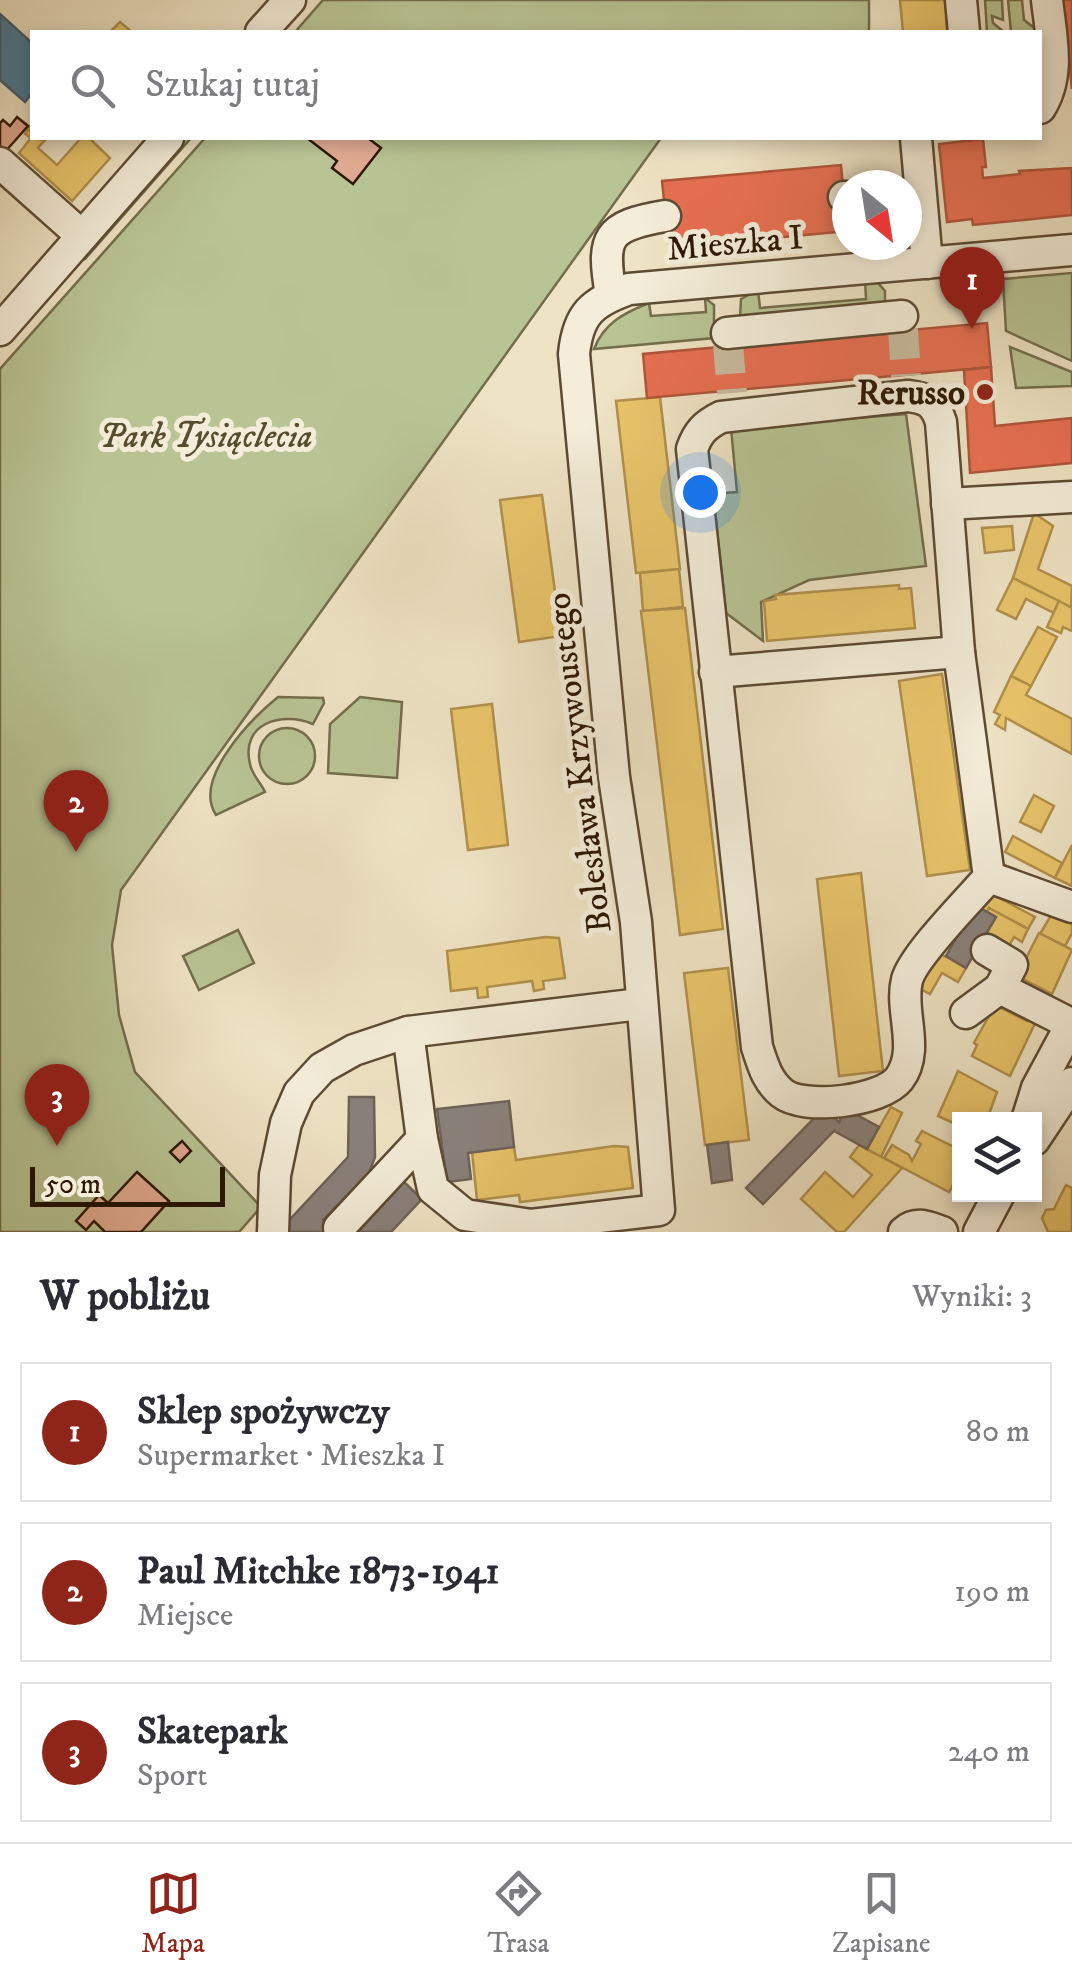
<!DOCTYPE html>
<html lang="pl">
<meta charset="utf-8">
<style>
body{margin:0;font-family:"IM FELL DW Pica",serif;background:#f7f7f7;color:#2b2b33}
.controls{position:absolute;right:30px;bottom:30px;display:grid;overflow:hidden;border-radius:0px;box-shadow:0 5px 15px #0003}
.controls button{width:90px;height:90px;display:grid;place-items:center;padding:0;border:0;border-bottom:2px solid #e1e1e2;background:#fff;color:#2b2b33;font:50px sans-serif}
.compass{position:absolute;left:832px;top:170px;width:90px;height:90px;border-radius:50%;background:#fff;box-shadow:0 5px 15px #0003;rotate:150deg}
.scale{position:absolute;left:30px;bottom:25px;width:195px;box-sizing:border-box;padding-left:10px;border:5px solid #2d1803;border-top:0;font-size:28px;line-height:35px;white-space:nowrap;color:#2d1803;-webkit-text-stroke:8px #f4edd9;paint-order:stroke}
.you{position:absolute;left:700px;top:492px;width:35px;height:35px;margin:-25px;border:8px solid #fff;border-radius:50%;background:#1a73e8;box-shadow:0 0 0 15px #1a73e833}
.badge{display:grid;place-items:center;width:65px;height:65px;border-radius:50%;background:#8f2418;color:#fff;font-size:32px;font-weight:700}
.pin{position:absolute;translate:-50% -82px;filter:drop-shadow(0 2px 5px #0008)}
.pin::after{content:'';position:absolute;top:52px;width:35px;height:30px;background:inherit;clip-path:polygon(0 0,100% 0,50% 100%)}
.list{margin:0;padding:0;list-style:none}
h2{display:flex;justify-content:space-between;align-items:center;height:130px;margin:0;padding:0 40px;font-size:42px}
h2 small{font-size:32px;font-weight:400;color:#7c7c81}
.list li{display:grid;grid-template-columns:65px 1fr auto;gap:30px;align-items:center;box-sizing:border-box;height:140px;margin:0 20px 20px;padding:0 20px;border:2px solid #e1e1e2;border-radius:0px}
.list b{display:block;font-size:38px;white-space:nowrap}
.list p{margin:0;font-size:32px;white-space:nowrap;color:#7c7c81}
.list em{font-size:32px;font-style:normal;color:#7c7c81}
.icon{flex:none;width:55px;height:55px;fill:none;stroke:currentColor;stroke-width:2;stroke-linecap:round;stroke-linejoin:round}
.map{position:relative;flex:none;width:1072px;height:1232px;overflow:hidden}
.search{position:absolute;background:#fff;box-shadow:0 5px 15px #0003;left:30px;right:30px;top:30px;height:110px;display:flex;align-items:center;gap:25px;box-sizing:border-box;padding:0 35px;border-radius:0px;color:#7c7c81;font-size:38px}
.sheet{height:610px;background:#fff}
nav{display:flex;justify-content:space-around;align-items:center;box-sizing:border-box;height:140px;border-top:2px solid #e1e1e2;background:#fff;font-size:28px;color:#7c7c81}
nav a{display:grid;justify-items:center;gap:5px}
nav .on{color:#8f2418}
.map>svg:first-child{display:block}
.green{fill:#b9c494;stroke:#736e4c;stroke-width:2.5}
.homes{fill:#e9c46a;stroke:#b1904b;stroke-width:2.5}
.shops{fill:#e76f51;stroke:#af553a;stroke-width:2.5}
.public{fill:#457b9d;stroke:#3e5d6f;stroke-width:2.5}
.industry{fill:#8a817c;stroke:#6e6258;stroke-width:2.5}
.building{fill:#e0a991;stroke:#2d1803;stroke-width:2.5}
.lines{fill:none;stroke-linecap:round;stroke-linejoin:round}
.minor-tunnel{stroke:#c7ba9d;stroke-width:30;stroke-dasharray:30 15;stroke-linecap:butt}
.minor-casing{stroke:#5d4b33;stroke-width:35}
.minor{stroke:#f4edd9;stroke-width:30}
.poi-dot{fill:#8f2418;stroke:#f4edd9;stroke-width:4}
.labels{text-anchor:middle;stroke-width:10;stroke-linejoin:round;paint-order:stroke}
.street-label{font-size:35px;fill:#2d1803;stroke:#f4edd9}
.poi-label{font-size:35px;font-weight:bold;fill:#2d1803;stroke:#f4edd9;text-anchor:end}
.park-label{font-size:35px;font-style:italic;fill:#574c2e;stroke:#f4edd9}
</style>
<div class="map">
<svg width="1072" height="1232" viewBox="0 0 1072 1232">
<rect width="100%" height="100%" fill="#eee3c4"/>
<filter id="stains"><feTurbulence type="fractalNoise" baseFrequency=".002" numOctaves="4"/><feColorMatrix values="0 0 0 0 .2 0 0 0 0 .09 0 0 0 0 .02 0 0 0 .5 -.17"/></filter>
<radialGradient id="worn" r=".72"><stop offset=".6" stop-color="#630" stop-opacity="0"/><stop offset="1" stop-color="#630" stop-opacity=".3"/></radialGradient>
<g class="green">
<path d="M323,0H869V32H295Z"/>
<path d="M985,0H1002L1003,20L992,16L993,23L1004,32H987Z"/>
<path d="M1008,0H1022L1024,20L1045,36L1040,32H1011Z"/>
<path d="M183,138H191L85,259L76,260Z"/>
<path d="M205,138H665H661L121,890L112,945L119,1015L135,1072L261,1207L239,1232H0V369Z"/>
<path d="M1072,273V361L1006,331L1003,279Z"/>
<path d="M865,280L878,283L885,291V308L740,318L741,299L758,290L760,308L866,299Z"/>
<path d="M705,298L714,305V338L594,349C604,323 624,313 649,303L651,316L706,312Z"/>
<path d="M1010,347L1072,372V386L1016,388Z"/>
<path d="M906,414L926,566L809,580L761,602L763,641L726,613L713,494L737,492L731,428Z"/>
<path d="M278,697L323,698L324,703L313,724C282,711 240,723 250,764C252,775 261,783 265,792L216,815C192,779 251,719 278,697Z"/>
<path d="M360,697L402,702L397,778L328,773L330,724Z"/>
<circle cx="287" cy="756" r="28"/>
<path d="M238,930L254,963L199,990L183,956Z"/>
</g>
<g class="homes">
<path d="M900,0H945L947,32H903Z"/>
<path d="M120,22L132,32H110Z"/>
<path d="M29,128L32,138L45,140L38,148L57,165L81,138H89L110,158L72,201L19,153L31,138L25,134Z"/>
<path d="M660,397L680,569L636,573L616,401Z"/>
<path d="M542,495L561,636L519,642L500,500Z"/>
<path d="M1034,513L1053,526L1038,569L1072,586L1071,608L1013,578Z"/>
<path d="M1012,526L1014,550L985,553L982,528Z"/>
<path d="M679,569L683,607L643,611L640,573Z"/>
<path d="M1013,578L1059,601L1054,613L1026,599L1016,619L997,610Z"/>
<path d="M899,585V589L911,588L915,628L767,641L764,601L776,599L775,595Z"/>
<path d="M1059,601L1072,608V631L1063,627L1061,633L1047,627Z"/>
<path d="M685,608L723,929L680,935L641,611Z"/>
<path d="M1038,627L1057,637L1031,686L1011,676Z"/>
<path d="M942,674L970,870L927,876L899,681Z"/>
<path d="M1011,676L1031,686L1026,695L1072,719V754L1006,718L1005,730L995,724L1000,715L994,712Z"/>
<path d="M492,704L508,845L468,850L451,709Z"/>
<path d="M1034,795L1054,806L1041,832L1020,822Z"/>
<path d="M1013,836L1062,863L1055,878L1005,852Z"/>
<path d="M1072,845V886L1055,878Z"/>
<path d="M861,873L883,1071L839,1076L817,879Z"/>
<path d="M988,892L1035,917L1028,929L989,908L987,912L979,908Z"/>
<path d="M989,908L1028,929L1022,942L1014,937L1009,946L987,932L996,917L987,912Z"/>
<path d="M1053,912L1072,923V933L1065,946L1040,934Z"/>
<path d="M1039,933L1072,950L1052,994L1017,976Z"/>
<path d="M545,937L559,938L565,978L543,981L544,989L534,991L532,981L487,987L488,997L478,998L477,988L451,991L447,951Z"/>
<path d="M934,950L966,968L958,982L942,973L930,994L911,984Z"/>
<path d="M728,968L749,1140L705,1145L684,973Z"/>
<path d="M995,1005L1027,1021L1028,1017L1036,1021L1010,1076L972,1056L977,1045L974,1043Z"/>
<path d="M958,1071L997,1092L987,1120H960V1126L938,1116Z"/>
<path d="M891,1107L902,1113L881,1157L867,1149Z"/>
<path d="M922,1131L960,1150V1172L949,1192L884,1158L892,1145L909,1155L912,1161L921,1144L916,1141Z"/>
<path d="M859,1145L902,1168L844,1232H837L801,1199L825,1172L853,1197L872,1175L850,1157Z"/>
<path d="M614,1146L628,1147L633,1188L520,1202L519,1195L477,1200L472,1152L514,1147L516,1160Z"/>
<path d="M1066,1185L1072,1188V1232H1048L1042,1218L1046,1210L1054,1209Z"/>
</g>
<g class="shops">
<path d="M1063,0H1072V89Z"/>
<path d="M983,139L986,167H982L983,178L1020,174L1019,171L1072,168V215L973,225L972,219L947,222L939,144Z"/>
<path d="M841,165L847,231L669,248L662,181Z"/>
<path d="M987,323L991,367L647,398L643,354Z"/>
<path d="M991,367L995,426L1072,418V463L970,473L964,370Z"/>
</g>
<path class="public" d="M0,14L32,43V93L25,102L0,80Z"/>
<g class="industry">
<path d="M975,905L996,917L966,968L946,956Z"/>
<path d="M349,1097H374L375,1157L369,1173L323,1220L336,1232H284L281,1229L348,1157Z"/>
<path d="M509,1101L514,1147L468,1153L471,1179L447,1182L437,1109Z"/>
<path d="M824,1108L839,1122L846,1109L879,1127L867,1149L834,1131L763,1204L746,1188Z"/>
<path d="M728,1142L732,1180L712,1183L707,1145Z"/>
<path d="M404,1182L422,1199L391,1232H358Z"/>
</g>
<g class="building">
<path d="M17,117L28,126L4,153L0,149V123L3,120L10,126Z"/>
<path d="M307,138H368L381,148L353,184L332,168L337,161Z"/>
<path d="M182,1141L191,1151L180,1162L170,1152Z"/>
<path d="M137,1172L169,1201L141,1232H105L94,1221L86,1230L76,1221L99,1195L108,1203Z"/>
</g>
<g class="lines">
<g class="minor-tunnel">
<path d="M903,329L906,376"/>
<path d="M728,344L732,393"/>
</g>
<g class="minor-casing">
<g id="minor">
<path d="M961,0L964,32"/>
<path d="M261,32L290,0"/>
<path d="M1040,108C1061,75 1051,37 1047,0"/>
<path d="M916,138L927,263"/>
<path d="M0,163L82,236"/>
<path d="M844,197H847"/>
<path d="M611,295C601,237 606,226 665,216"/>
<path d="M0,330L168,138"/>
<path d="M727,333L902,316"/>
<path d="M908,396C927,398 935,403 941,422L959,652L989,877C971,898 913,956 907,980C899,1011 921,1050 899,1079C882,1101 804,1111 782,1093C767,1081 763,1065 757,1047L692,449C698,432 705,425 721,417Z"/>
<path d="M947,504L1072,497"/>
<path d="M715,672L959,652"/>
<path d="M989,877L1072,907"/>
<path d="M987,950L1012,965L1000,988L1071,1024"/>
<path d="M966,1013L1000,988"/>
<path d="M408,1032L422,1139L433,1189L465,1215L531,1225L659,1210L636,922L614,777L574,354C578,314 592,302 629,289L1072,250"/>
<path d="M1027,1120L1037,1088L1072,1023"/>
<path d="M1034,1140L1072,1083"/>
<path d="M339,1228L422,1139"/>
<path d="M273,1232L275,1175L286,1123L299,1093L322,1068L354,1050L408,1032L640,1004"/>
<path d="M904,1232C916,1221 928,1227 942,1232"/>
<path d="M979,1232L999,1194"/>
</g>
</g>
<use href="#minor" class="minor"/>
</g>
<circle class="poi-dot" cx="985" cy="392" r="10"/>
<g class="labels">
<g class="street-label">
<text transform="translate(735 242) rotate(-5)" y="12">Mieszka I</text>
<text transform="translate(578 763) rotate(-97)" y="12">Bolesława Krzywoustego</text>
</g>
<g class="poi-label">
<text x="965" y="404">Rerusso</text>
</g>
<g class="park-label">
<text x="206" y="447">Park Tysiąclecia</text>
</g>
</g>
<rect width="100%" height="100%" filter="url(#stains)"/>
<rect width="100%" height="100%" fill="url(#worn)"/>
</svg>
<div class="controls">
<button><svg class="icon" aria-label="layers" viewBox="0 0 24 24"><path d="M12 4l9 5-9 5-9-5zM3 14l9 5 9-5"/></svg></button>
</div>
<svg class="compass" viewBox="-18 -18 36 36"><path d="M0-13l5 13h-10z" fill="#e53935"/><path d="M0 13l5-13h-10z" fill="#7c7c81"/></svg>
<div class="scale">50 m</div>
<div class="you"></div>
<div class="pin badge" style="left:972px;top:329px">1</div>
<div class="pin badge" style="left:76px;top:852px">2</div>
<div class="pin badge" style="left:57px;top:1146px">3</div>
<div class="search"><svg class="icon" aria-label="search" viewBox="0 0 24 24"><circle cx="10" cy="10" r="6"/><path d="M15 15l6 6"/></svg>Szukaj tutaj</div>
</div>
<section class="sheet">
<h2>W pobliżu<small>Wyniki: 3</small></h2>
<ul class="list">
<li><span class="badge">1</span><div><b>Sklep spożywczy</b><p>Supermarket · Mieszka I</p></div><em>80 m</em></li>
<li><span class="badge">2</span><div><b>Paul Mitchke 1873-1941</b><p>Miejsce</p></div><em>190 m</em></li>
<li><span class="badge">3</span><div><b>Skatepark</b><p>Sport</p></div><em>240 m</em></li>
</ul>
</section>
<nav>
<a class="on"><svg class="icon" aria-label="map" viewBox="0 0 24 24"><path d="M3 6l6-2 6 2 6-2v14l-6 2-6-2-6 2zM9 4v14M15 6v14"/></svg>Mapa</a>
<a><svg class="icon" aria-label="directions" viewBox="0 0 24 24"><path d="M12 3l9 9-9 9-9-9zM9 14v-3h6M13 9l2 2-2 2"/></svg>Trasa</a>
<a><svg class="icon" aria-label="saved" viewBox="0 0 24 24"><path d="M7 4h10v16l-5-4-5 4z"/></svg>Zapisane</a>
</nav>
